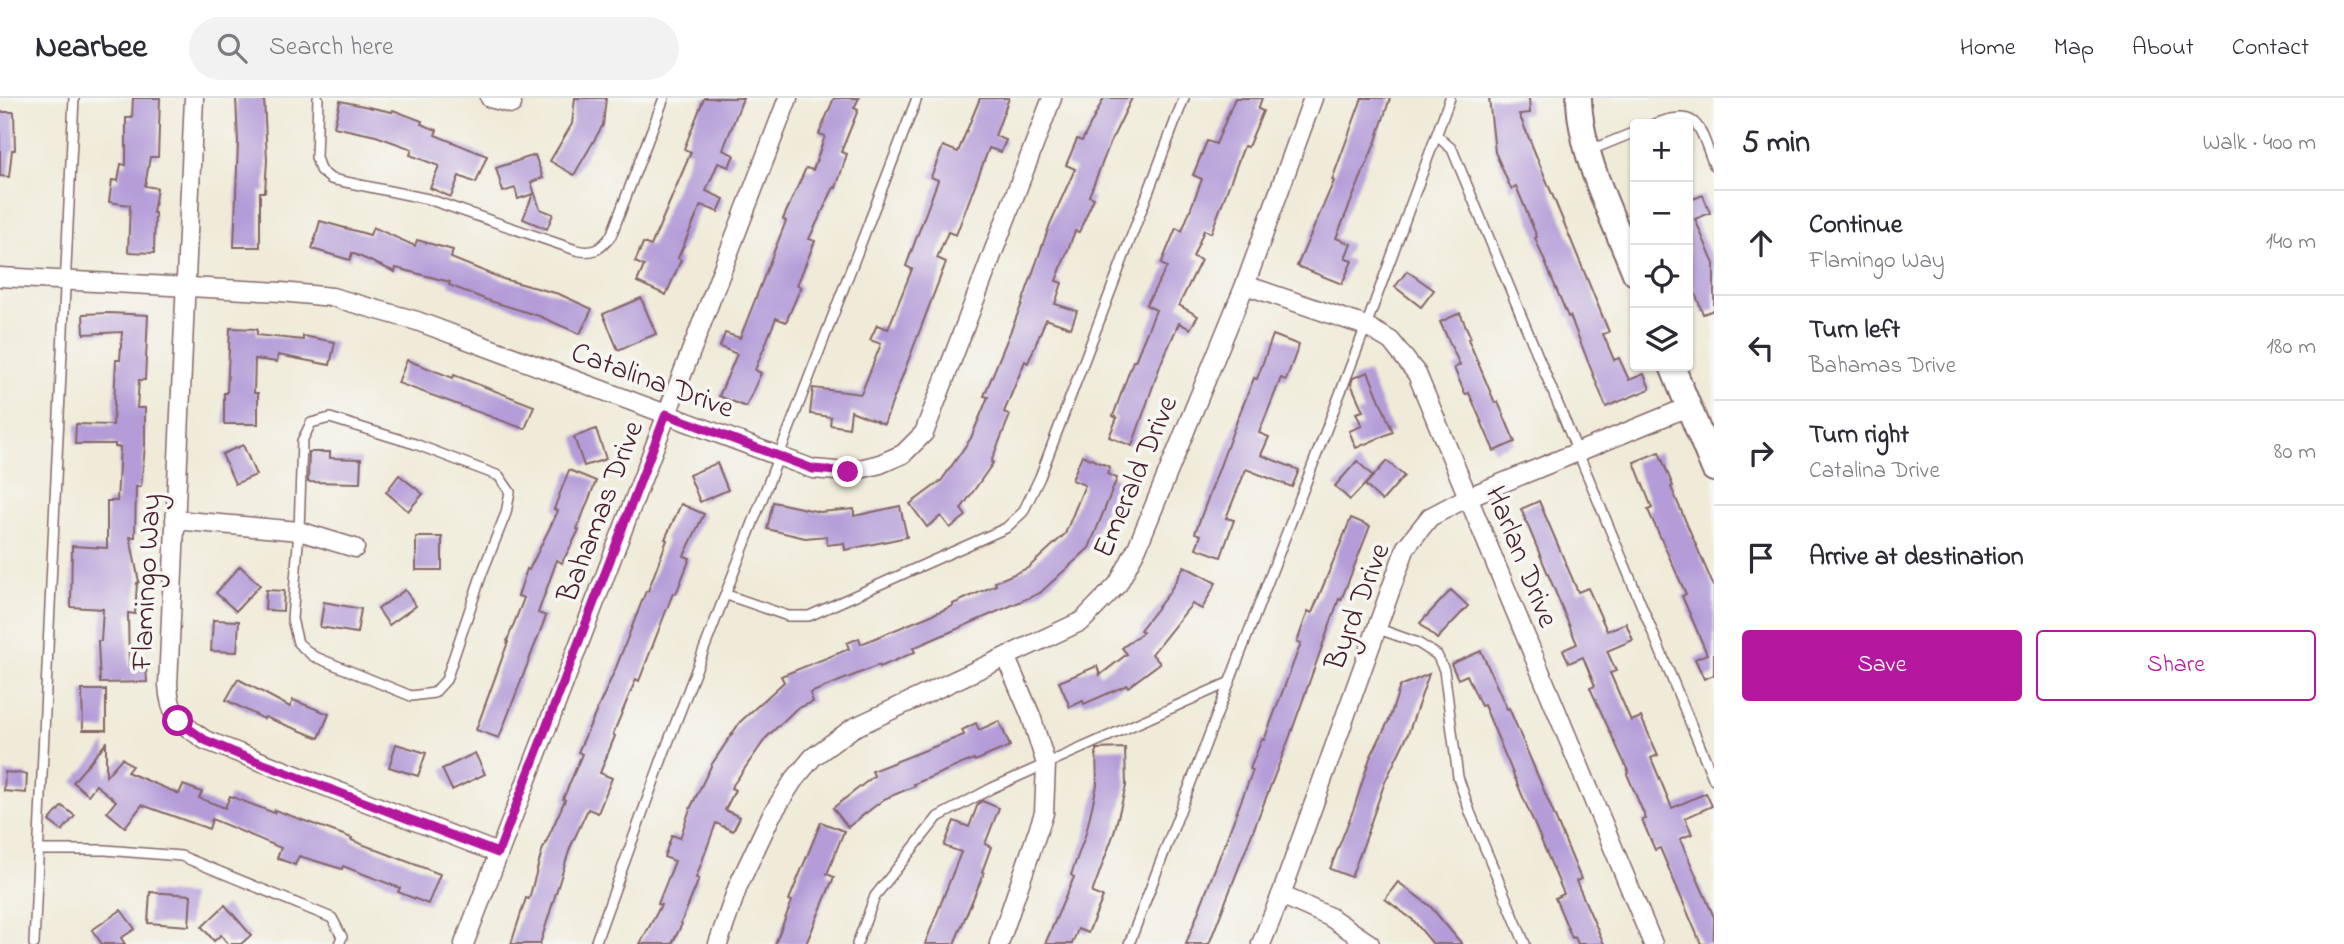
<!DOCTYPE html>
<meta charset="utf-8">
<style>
body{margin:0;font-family:"Indie Flower",sans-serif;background:#f2f2f3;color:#2b2b33}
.controls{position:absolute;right:21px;top:21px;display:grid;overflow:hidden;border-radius:7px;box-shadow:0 2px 5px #0004}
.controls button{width:63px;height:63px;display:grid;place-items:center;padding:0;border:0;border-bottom:2px solid #e1e1e2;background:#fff;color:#2b2b33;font:35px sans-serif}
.stop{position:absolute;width:21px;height:21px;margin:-16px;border:5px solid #b5179e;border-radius:50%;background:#fff}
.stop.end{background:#b5179e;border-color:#fff;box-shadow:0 2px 7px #0008}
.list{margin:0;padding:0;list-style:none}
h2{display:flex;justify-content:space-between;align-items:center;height:91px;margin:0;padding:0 28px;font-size:30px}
h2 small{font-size:23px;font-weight:400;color:#7c7c81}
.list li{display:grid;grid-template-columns:46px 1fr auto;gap:21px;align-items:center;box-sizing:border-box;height:105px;padding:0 28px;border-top:2px solid #e1e1e2}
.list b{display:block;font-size:26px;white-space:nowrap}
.list p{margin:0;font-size:23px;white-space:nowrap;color:#7c7c81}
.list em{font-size:23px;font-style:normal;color:#7c7c81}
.actions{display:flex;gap:14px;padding:21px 28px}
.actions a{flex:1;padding:16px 0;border:2px solid #b5179e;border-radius:7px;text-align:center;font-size:24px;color:#b5179e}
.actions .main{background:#b5179e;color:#fff}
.icon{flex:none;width:38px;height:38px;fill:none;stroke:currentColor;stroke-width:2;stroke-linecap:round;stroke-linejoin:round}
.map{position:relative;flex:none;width:1714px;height:846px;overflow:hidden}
header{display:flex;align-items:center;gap:42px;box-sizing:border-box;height:98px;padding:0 35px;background:#fff;border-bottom:2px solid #e1e1e2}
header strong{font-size:33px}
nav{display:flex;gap:38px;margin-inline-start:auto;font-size:24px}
.search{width:490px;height:63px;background:#f2f2f3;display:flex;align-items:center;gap:18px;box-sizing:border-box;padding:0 24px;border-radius:38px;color:#7c7c81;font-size:26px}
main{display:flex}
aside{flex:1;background:#fff}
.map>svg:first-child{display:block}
.building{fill:#b49cd8}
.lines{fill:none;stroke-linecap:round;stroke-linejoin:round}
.lane-casing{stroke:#846668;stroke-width:12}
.street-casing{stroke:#846668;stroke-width:21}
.secondary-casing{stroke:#846668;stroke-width:28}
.lane{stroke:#fff;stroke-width:9}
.street{stroke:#fff;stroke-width:18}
.secondary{stroke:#fff;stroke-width:24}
.route{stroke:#b5179e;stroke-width:9}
.labels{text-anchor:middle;stroke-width:7;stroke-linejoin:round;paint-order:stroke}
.street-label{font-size:30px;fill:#4a1f2b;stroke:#f6f6f2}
</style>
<header>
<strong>Nearbee</strong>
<div class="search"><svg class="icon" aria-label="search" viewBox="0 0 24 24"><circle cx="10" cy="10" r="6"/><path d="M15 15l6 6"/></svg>Search here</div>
<nav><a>Home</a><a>Map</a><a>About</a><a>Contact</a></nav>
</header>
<main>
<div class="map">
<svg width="1714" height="846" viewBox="0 0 1714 846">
<rect width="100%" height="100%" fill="#f6f6f2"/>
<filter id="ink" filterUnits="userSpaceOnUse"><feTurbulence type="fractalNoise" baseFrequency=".0143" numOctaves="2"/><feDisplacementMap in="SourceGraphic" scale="14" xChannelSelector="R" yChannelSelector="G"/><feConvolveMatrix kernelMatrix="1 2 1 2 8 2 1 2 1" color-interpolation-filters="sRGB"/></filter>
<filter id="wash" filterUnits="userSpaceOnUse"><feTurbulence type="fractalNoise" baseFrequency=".00686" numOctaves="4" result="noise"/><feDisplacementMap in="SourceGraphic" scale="28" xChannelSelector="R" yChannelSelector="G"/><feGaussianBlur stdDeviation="1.57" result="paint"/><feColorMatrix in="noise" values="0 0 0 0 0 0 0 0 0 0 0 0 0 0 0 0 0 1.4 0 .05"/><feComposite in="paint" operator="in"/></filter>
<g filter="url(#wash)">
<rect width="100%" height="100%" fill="#f0ebd8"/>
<g id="blocks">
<g class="building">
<path d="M133,0H160L158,59H150L145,88L157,90L153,115H155L154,155L128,154L130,107L109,104L112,82L118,83L121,66L126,67V20H132Z"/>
<path d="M236,0H264L267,62L265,94H260V149H234L238,44Z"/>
<path d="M575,0H606L603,27L574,77L550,63L572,26Z"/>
<path d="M704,0H743L723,52L734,57L729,69L718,65L706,93L724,101L718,114L701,107L678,160L681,162L666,197L637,184L644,168L635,164L643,145L651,148L691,54L684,51Z"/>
<path d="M834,0H859L854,10L858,12L841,54L847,56L836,90L834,89L809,141L815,143L797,187L801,189L786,224L776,220L755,272L761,275L746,309L719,298L737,256L720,249L725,235L740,240L786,123L783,121L806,70L813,72L825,38L819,36Z"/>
<path d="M980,0H1009L995,38L1006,42L1001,54L989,50L956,137L948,134L937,160L946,164L884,326L851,313L849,330L830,327L831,319L810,316L813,290L861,296L881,246L870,242L877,227L888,231L912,171L906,168L938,82L931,79L943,48L958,54Z"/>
<path d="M1104,0H1132L1111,43L1089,98L1094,100L1079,134L1075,133L1056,183L1062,185L1055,206L1077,213L1071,230L1046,221L1028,265L1025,263L1004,314L1010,317L991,364L993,365L961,411L966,418L950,430L941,418L927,429L910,406L941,383L971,340L988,299L984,298L1021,208L1050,126L1075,71L1066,67L1077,41L1082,43Z"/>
<path d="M1235,0H1262L1258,11L1263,13L1248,49L1244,48L1211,135L1204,132L1193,159L1201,162L1179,207L1198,218L1190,231L1179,225L1161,265L1132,348L1109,339L1117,320L1113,318L1133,263H1135L1156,212L1146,207L1167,169L1161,166L1176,130L1182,133L1202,81L1193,77L1207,43L1216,46Z"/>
<path d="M1362,0H1390L1376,43L1336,140L1351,146L1345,160L1352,163L1342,186L1297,168L1334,83L1332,82Z"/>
<path d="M1489,0H1529L1530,15L1519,16L1609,234L1603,236L1614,262L1619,260L1629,282L1644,276L1650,291L1606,309L1570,218L1568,219L1535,140L1537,139L1516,88L1511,91L1495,54Z"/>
<path d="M340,3L392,14L393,12L422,23L421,26L437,32L435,37L487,58L476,85L459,78L451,99L430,90L439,68L410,57L412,51L376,38L334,29Z"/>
<path d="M0,14H14L15,52H12L9,79L0,78Z"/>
<path d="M535,57L543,80L531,84L540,111L553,116L547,131L523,121L533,96L518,101L515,90L503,94L496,70Z"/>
<path d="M1703,97L1710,115L1695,121L1714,166V212L1703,216L1688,176V103Z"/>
<path d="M320,123L370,137L373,129L415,148L417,142L453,152L451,160L503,181L559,196L592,211L580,236L539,218L487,202L449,187L450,184L396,170L395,174L352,155L350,162L312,151Z"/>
<path d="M1407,173L1434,192L1421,209L1395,189Z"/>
<path d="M641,200L656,236L618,252L603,216Z"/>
<path d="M109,215L148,217L145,282H139L137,310H145V348L141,389H136L135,439H130L139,484L137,485L135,516L128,515L129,568H146L147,584L100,585L98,543H101L103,511L71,509L72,448L107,450V403H117L120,349H115V346H75L76,326L113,327L116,262H120L122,234L84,236L83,216Z"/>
<path d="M1460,215L1471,240L1468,241L1495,305L1498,304L1515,344L1494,353L1469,295L1465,296L1454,270L1460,267L1440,224Z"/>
<path d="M230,230L257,231V237L303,242V238L335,244L330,267L278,257L277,264L255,261L254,295H258V326H224V295H227Z"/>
<path d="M1273,237L1299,247L1286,282L1281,280L1259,335L1269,339L1261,357L1299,372L1292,389L1246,371L1226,420L1234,422L1221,459L1196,450L1201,437L1195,435L1239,317L1254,280L1257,281Z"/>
<path d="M407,262L453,280L454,277L534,308L525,331L398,285Z"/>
<path d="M1368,274L1393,334L1356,350L1349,333L1362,328L1356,315L1363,313L1351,286L1353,280Z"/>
<path d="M596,331L606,361L584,368L574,339Z"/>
<path d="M243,347L256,377L235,386L222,356Z"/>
<path d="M309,354H330V360L361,361L360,385L308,384Z"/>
<path d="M1659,354L1673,388L1671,389L1714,489V577L1704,581L1695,561L1707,556L1682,498L1686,496L1648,412L1652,410L1634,364Z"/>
<path d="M1082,357L1110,369L1107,376L1117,380L1089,450L1040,495L913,550L915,554L880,569L879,567L810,595L813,604L796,611L766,640L731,690L735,692L725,712L740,719L733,733L716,725L696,780L699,781L681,825L682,826L672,846H640L661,807L658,806L675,763L664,759L672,737L680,740L690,711L712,666L740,624L784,584L781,578L849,551L847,545L859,540L861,546L953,508V506L996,487L995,484L1028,470L1065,436L1085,387L1072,382Z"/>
<path d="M1357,363L1373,378L1350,402L1335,388Z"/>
<path d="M1387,363L1404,378L1382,403L1365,387Z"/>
<path d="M717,365L728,392L700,404L689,377Z"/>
<path d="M569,372L596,383L577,431L579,432L562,465L557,462L538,515L546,518L499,640L476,632L508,544L507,543L524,500L518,498L527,471L529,472L558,413L554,411Z"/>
<path d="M399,377L423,396L408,413L386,394Z"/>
<path d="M1539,403L1578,494L1588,490L1607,533L1626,525L1633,542L1607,553L1616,573L1610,575L1631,623L1641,619L1658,657L1651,660L1672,710L1706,695L1712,708L1685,720L1692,736L1680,741L1714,819V846H1701L1660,750L1655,752L1642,722L1646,721L1627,676L1629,675L1590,590L1595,588L1583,559L1569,565L1563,552L1577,546L1521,411Z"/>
<path d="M773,404L820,414L854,411V418L900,408L907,439L845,452L844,445L827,447V438L805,440L767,431Z"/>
<path d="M681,406L704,416L684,458L690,460L676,496L673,495L639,583L636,581L613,636L615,638L600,675L612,680L598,715L588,711L570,750L540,846H511L526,800L529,801L542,753L565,702L563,701L582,656L578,654L615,572L646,493H648L667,442L665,441Z"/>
<path d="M1351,420L1370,428L1341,502L1339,501L1290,638L1209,846H1186L1253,672L1250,671L1262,641L1264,642L1301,545L1297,544L1308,513L1312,515Z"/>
<rect x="416" y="439" width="26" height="33"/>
<path d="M240,468L260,487L236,513L216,495Z"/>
<path d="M1184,468L1216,485L1202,511L1192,506L1152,556L1160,565L1128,589L1127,587L1084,606L1083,603L1070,609L1059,584L1097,568L1100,577L1127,556L1122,550L1143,534L1140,532L1169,495Z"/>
<path d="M266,492L284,493L283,513L265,512Z"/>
<path d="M405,492L416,508L389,527L378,511Z"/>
<path d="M1451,492L1468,508L1437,541L1420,525Z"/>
<path d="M324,504L361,511L357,535L320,529Z"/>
<path d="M213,522L239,523L237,554L211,553Z"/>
<path d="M1481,553L1507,611L1509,610L1545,695L1581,781L1576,783L1604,846H1578L1575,839L1572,840L1555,800L1564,796L1484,607L1481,608L1467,577L1458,581L1451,566Z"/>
<path d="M1429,576L1408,636L1385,684L1367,735H1368L1351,779L1330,771L1354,710L1370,660L1389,622L1400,588Z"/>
<path d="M238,581L290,609L293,602L329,616L319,640L265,619L264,621L226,602Z"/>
<path d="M82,592H106V632H83Z"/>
<path d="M999,623L1010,648L975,663L974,661L914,686L915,688L884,701L848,729L833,710L874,678L872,673L964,637L962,632L976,625L979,632Z"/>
<path d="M106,645V678L122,660L132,668L127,674L179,696L183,687L202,694L199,700L225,710L230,698L274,715L275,712L352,740L351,742L440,776L428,806L398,794L400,790L343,768L342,771L299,758L295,767L277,760L281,750L212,721L209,731L142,707L125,729L107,714L116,703L96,687L88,697L73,684Z"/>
<path d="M396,646L426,655L418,678L389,669Z"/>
<path d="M1125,650L1126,688L1114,735L1092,795L1103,799L1088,835L1078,831L1072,846H1045L1074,779L1071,777L1086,735L1097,687L1096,651Z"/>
<path d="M475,655L485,676L452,692L442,671Z"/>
<path d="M5,674L27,676L26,695L4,693Z"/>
<path d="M982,703L999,710L985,746L991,749L982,774L984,775L954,846H925L961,754L944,748L954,723L969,729L978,706Z"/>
<path d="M62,708L75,718L62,733L49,723Z"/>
<path d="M821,724L844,733L827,776L834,779L806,846H775L792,803L789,802Z"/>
<path d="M1398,784L1430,808L1462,846H1433L1413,822L1385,801Z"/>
<path d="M150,794L191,797L189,828L148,825Z"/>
<path d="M225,807L251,837L241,846H228L221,837L214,843L202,829Z"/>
<path d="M121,812L135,831L121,840L125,846H102L92,832Z"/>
</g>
</g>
</g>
<g filter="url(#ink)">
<use href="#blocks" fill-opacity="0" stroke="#846668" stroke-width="2"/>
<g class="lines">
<g class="lane-casing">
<g id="lane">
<path d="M318,0L316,59L320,72L331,81L428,101L576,152C593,156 600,152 611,138L664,0"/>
<path d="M1655,26C1700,8 1699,31 1714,67"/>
<path d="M1437,38L1452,51L1714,682"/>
<path d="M1588,53L1635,34"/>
<path d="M330,320L415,346L499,378L510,394L506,415L482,475L446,582L434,595L411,598L313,558L298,545L292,521L299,433L302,343L311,325Z"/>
<path d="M727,497L788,518H809L1006,430L1023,414L1040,379L1184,0"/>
<path d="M1376,530L1418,545L1437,557L1444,572L1458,679L1470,714L1525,846"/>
<path d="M38,752H105L181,758L332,820L342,839L339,846"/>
<path d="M34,846L74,0"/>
<path d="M595,846L664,655L917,0"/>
<path d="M857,846L875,798L938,719L992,690L1230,584"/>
<path d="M1129,846L1366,228L1450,0"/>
</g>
</g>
<g class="street-casing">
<g id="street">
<path d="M194,0L168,587C170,620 180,624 205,642L498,755"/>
<path d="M490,0L512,6"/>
<path d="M0,179L281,194L332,199L417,223L813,371L848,374L880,366L903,356L924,335L1052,0"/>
<path d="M1245,187L1366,228L1391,243L1417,276L1653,846"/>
<path d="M175,422L299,433L355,450"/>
<path d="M1281,797L1330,819L1370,846"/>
<path d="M464,846L788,0"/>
<path d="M718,846L738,788L771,718L793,683L813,659L853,630L1082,523L1118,486L1137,450L1245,187L1313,0"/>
<path d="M999,846L1044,715L1046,666L1031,618L1006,560"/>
<path d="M1261,846L1281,797L1406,449L1430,419L1468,399L1688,309"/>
</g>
</g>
<g class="secondary-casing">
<g id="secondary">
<path d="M1579,0C1580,57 1614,122 1635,175"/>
<path d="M1672,268L1714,371"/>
</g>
</g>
<use href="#lane" class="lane"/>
<use href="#street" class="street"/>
<use href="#secondary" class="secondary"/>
</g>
</g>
<g class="lines" filter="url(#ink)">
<path class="route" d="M178,623L205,642L240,657L498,755L666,316L813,371L848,374"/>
</g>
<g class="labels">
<g class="street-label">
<text transform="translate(653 281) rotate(20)" y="10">Catalina Drive</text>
<text transform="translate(1134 378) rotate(-67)" y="10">Emerald Drive</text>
<text transform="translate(599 413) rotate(-69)" y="10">Bahamas Drive</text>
<text transform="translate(1523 458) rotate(68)" y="10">Harlan Drive</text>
<text transform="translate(145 484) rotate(-87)" y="10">Flamingo Way</text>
<text transform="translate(1356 508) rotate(-69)" y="10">Byrd Drive</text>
</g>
</g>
</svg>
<div class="controls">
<button>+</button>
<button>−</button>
<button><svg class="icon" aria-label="locate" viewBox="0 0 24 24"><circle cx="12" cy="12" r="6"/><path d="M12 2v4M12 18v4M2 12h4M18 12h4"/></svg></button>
<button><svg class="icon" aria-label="layers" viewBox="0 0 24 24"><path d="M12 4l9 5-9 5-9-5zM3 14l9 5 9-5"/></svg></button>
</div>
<div class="stop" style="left:178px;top:623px"></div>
<div class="stop end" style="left:848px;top:374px"></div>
</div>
<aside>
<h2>5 min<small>Walk · 400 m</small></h2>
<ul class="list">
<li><svg class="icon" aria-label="ahead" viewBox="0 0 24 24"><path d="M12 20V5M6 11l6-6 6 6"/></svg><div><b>Continue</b><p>Flamingo Way</p></div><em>140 m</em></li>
<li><svg class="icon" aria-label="left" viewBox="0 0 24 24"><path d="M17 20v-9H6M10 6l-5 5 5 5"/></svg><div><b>Turn left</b><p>Bahamas Drive</p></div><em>180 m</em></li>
<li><svg class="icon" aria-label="right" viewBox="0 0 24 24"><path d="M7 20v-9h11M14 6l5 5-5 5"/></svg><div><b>Turn right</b><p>Catalina Drive</p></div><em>80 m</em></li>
<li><svg class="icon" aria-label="arrive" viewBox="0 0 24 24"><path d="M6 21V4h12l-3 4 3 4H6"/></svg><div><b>Arrive at destination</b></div></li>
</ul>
<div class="actions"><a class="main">Save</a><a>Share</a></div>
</aside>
</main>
